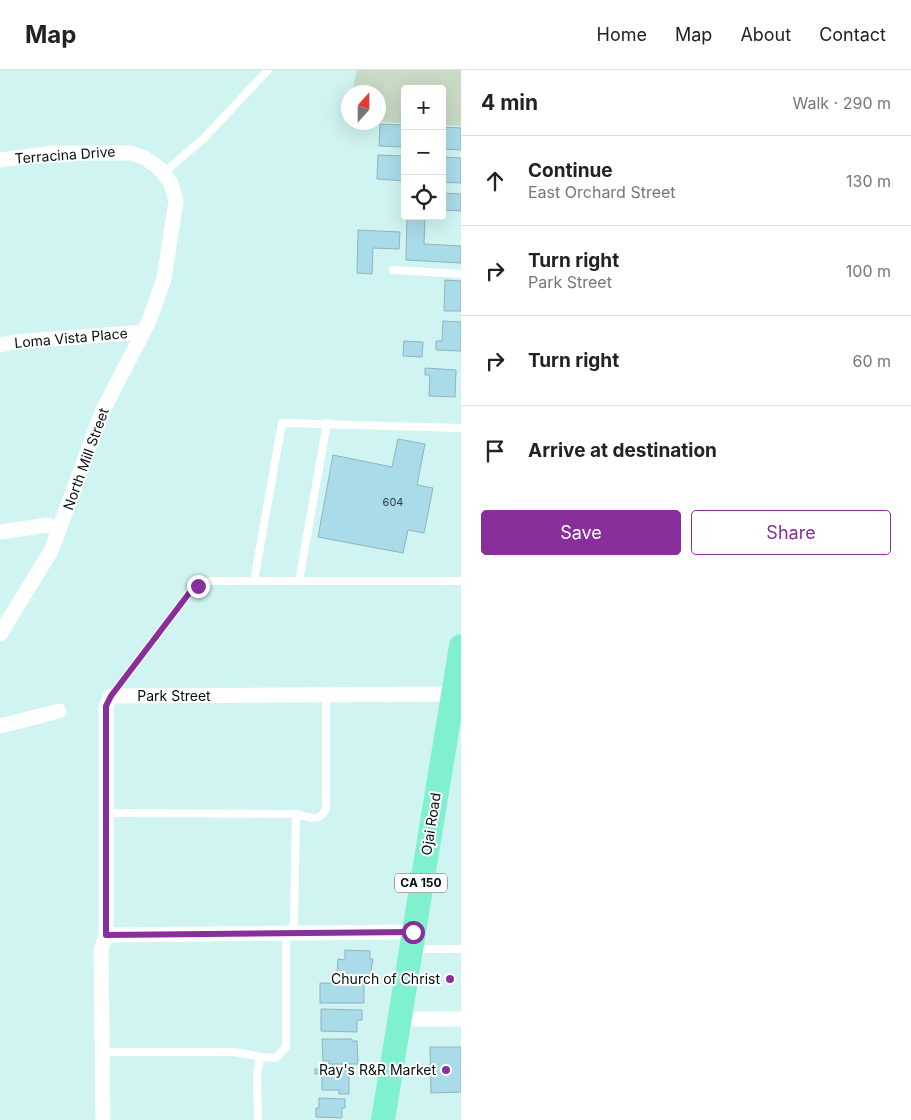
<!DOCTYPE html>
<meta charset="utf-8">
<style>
body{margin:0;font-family:Inter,sans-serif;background:#f6f6f6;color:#222}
.controls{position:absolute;right:15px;top:15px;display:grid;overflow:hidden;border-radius:5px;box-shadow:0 5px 20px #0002}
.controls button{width:45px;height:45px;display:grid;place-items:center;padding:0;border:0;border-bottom:1px solid #e0e0e0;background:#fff;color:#222;font:25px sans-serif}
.compass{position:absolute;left:341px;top:15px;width:45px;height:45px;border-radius:50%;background:#fff;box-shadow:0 5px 20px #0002;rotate:21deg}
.stop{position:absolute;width:15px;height:15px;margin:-11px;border:4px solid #882f9b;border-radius:50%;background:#fff}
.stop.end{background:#882f9b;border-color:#fff;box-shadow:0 1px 5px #0008}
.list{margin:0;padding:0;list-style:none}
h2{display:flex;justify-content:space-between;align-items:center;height:65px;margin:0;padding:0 20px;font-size:21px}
h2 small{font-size:16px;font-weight:400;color:#767676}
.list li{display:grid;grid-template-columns:32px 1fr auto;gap:15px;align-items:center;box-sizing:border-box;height:90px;padding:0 20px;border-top:1px solid #e0e0e0}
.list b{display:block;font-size:19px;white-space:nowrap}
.list p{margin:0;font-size:16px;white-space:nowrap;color:#767676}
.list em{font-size:16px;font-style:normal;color:#767676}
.actions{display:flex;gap:10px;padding:15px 20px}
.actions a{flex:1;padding:11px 0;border:1px solid #882f9b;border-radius:5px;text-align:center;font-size:18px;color:#882f9b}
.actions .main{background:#882f9b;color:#fff}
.icon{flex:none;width:28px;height:28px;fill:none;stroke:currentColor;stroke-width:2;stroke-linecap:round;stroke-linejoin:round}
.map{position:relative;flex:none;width:461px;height:1050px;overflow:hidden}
header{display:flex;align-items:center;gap:30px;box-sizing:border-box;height:70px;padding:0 25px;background:#fff;border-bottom:1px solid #e0e0e0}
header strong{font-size:24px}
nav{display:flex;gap:28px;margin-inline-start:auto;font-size:18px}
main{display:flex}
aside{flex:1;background:#fff}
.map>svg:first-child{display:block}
.green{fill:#c8d9c4}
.building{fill:#aadbe8;stroke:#92b3bd}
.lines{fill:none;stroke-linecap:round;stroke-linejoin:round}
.lane{stroke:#fff;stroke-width:8}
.street{stroke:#fff;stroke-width:15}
.primary{stroke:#80f1ce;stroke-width:24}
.route{stroke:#882f9b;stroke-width:6}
.poi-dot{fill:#882f9b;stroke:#fff;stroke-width:2}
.labels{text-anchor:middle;stroke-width:4;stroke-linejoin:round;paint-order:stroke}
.number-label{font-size:11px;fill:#2d4144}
.shield{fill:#fff;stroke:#4f5656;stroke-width:1}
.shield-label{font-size:12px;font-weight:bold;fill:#030e0e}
.street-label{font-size:14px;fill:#030e0e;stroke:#fff}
.poi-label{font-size:14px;fill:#030e0e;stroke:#fff;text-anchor:end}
</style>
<header>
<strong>Map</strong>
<nav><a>Home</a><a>Map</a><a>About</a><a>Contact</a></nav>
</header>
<main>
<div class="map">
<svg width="461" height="1050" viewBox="0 0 461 1050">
<rect width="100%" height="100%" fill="#cff4f2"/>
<path class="green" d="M357,0H461V56L442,55V19H405V53L379,52L378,22H352Z"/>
<g class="building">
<path d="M380,54L405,55V77L379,76Z"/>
<path d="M442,57L461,58V80L442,79Z"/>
<path d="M378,85L405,86V111L377,109Z"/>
<path d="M442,87L461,88V113L442,112Z"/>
<path d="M442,123L461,124V141L442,140Z"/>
<path d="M407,146H425L424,174L461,176V193L406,190Z"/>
<path d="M358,160L400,162L399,179L373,178L372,204L357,203Z"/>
<path d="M445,210L461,211V241H444Z"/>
<path d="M443,251L461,252V281L436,280V271H442Z"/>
<path d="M404,271L423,272L422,287L403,286Z"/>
<path d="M425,298L456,300L455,327L429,326L430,305H425Z"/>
<path d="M398,369L425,374L417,415L433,418L424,463L408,460L403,483L318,467L333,385L392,397Z"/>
<path d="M345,880L370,881V889H373L370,905H337L338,889L345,890Z"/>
<path d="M320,913L364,914V933H320Z"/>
<path d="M321,939L362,940V950H357V962L321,961Z"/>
<path d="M322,969H352V971H357L358,994H329V991H323Z"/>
<path d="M430,977H461V1022L431,1023Z"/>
<path d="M315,999H349V1024H339V1020H322V1004H315Z"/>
<path d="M319,1028L345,1029V1038H342V1048L316,1047V1038H319Z"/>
</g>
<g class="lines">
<g class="lane">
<path d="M164,103L205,67L268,0"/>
<path d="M393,200L461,204"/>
<path d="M254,511L282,353L461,358"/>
<path d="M299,511L327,353"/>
<path d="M111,626L190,522L209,511H461"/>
<path d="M107,743L296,744C308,747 319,753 326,739V626"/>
<path d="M415,879H461"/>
<path d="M103,982H234C249,984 261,988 276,988L286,977V864L294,853L296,744"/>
<path d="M258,1050L257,1005L260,988"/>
</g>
<g class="street">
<path d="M0,90L53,83H131L145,88L159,98L171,113L176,131L164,209L149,251L102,342L51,481L0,564"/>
<path d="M0,275L15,272L143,262"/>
<path d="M0,462L47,455L59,460"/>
<path d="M0,656L59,641"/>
<path d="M106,865L413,862"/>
<path d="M399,949H461"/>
<path d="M103,1050L101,880L106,865V636L111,626L452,624"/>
</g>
<path class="primary" d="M383,1050L461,576"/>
</g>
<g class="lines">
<path class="route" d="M198,516L190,522L111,626L106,636V865L413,862"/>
</g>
<g class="poi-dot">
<circle cx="450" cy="909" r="5"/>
<circle cx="446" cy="1000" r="5"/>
</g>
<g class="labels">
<g class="number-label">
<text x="393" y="436">604</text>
</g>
<rect class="shield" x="395" y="803.5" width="52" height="19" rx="4"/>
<g class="shield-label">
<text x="421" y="817">CA 150</text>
</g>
<g class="street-label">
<text transform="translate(65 85) rotate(-4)" y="5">Terracina Drive</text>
<text transform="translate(71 268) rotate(-5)" y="5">Loma Vista Place</text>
<text transform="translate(86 389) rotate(-70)" y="5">North Mill Street</text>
<text x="174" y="631">Park Street</text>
<text transform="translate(431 754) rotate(-81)" y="5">Ojai Road</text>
</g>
<g class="poi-label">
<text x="440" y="914">Church of Christ</text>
<text x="436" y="1005">Ray's R&amp;R Market</text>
</g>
</g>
</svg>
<div class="controls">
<button>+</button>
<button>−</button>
<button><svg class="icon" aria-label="locate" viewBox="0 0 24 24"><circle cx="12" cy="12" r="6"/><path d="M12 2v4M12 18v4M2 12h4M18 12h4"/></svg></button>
</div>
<svg class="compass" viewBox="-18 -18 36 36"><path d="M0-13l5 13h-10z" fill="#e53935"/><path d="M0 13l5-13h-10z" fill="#767676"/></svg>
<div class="stop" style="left:413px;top:862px"></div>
<div class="stop end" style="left:198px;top:516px"></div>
</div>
<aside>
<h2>4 min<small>Walk · 290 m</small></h2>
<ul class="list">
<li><svg class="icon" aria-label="ahead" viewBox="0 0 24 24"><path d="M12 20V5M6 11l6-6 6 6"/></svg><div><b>Continue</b><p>East Orchard Street</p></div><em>130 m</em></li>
<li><svg class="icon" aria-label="right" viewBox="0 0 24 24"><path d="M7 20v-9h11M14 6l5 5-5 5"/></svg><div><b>Turn right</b><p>Park Street</p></div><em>100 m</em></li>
<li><svg class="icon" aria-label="right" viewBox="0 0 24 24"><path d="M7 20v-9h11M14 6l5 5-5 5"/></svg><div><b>Turn right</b></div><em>60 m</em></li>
<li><svg class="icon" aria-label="arrive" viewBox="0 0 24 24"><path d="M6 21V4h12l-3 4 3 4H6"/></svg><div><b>Arrive at destination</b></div></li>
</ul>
<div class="actions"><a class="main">Save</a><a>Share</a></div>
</aside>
</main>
